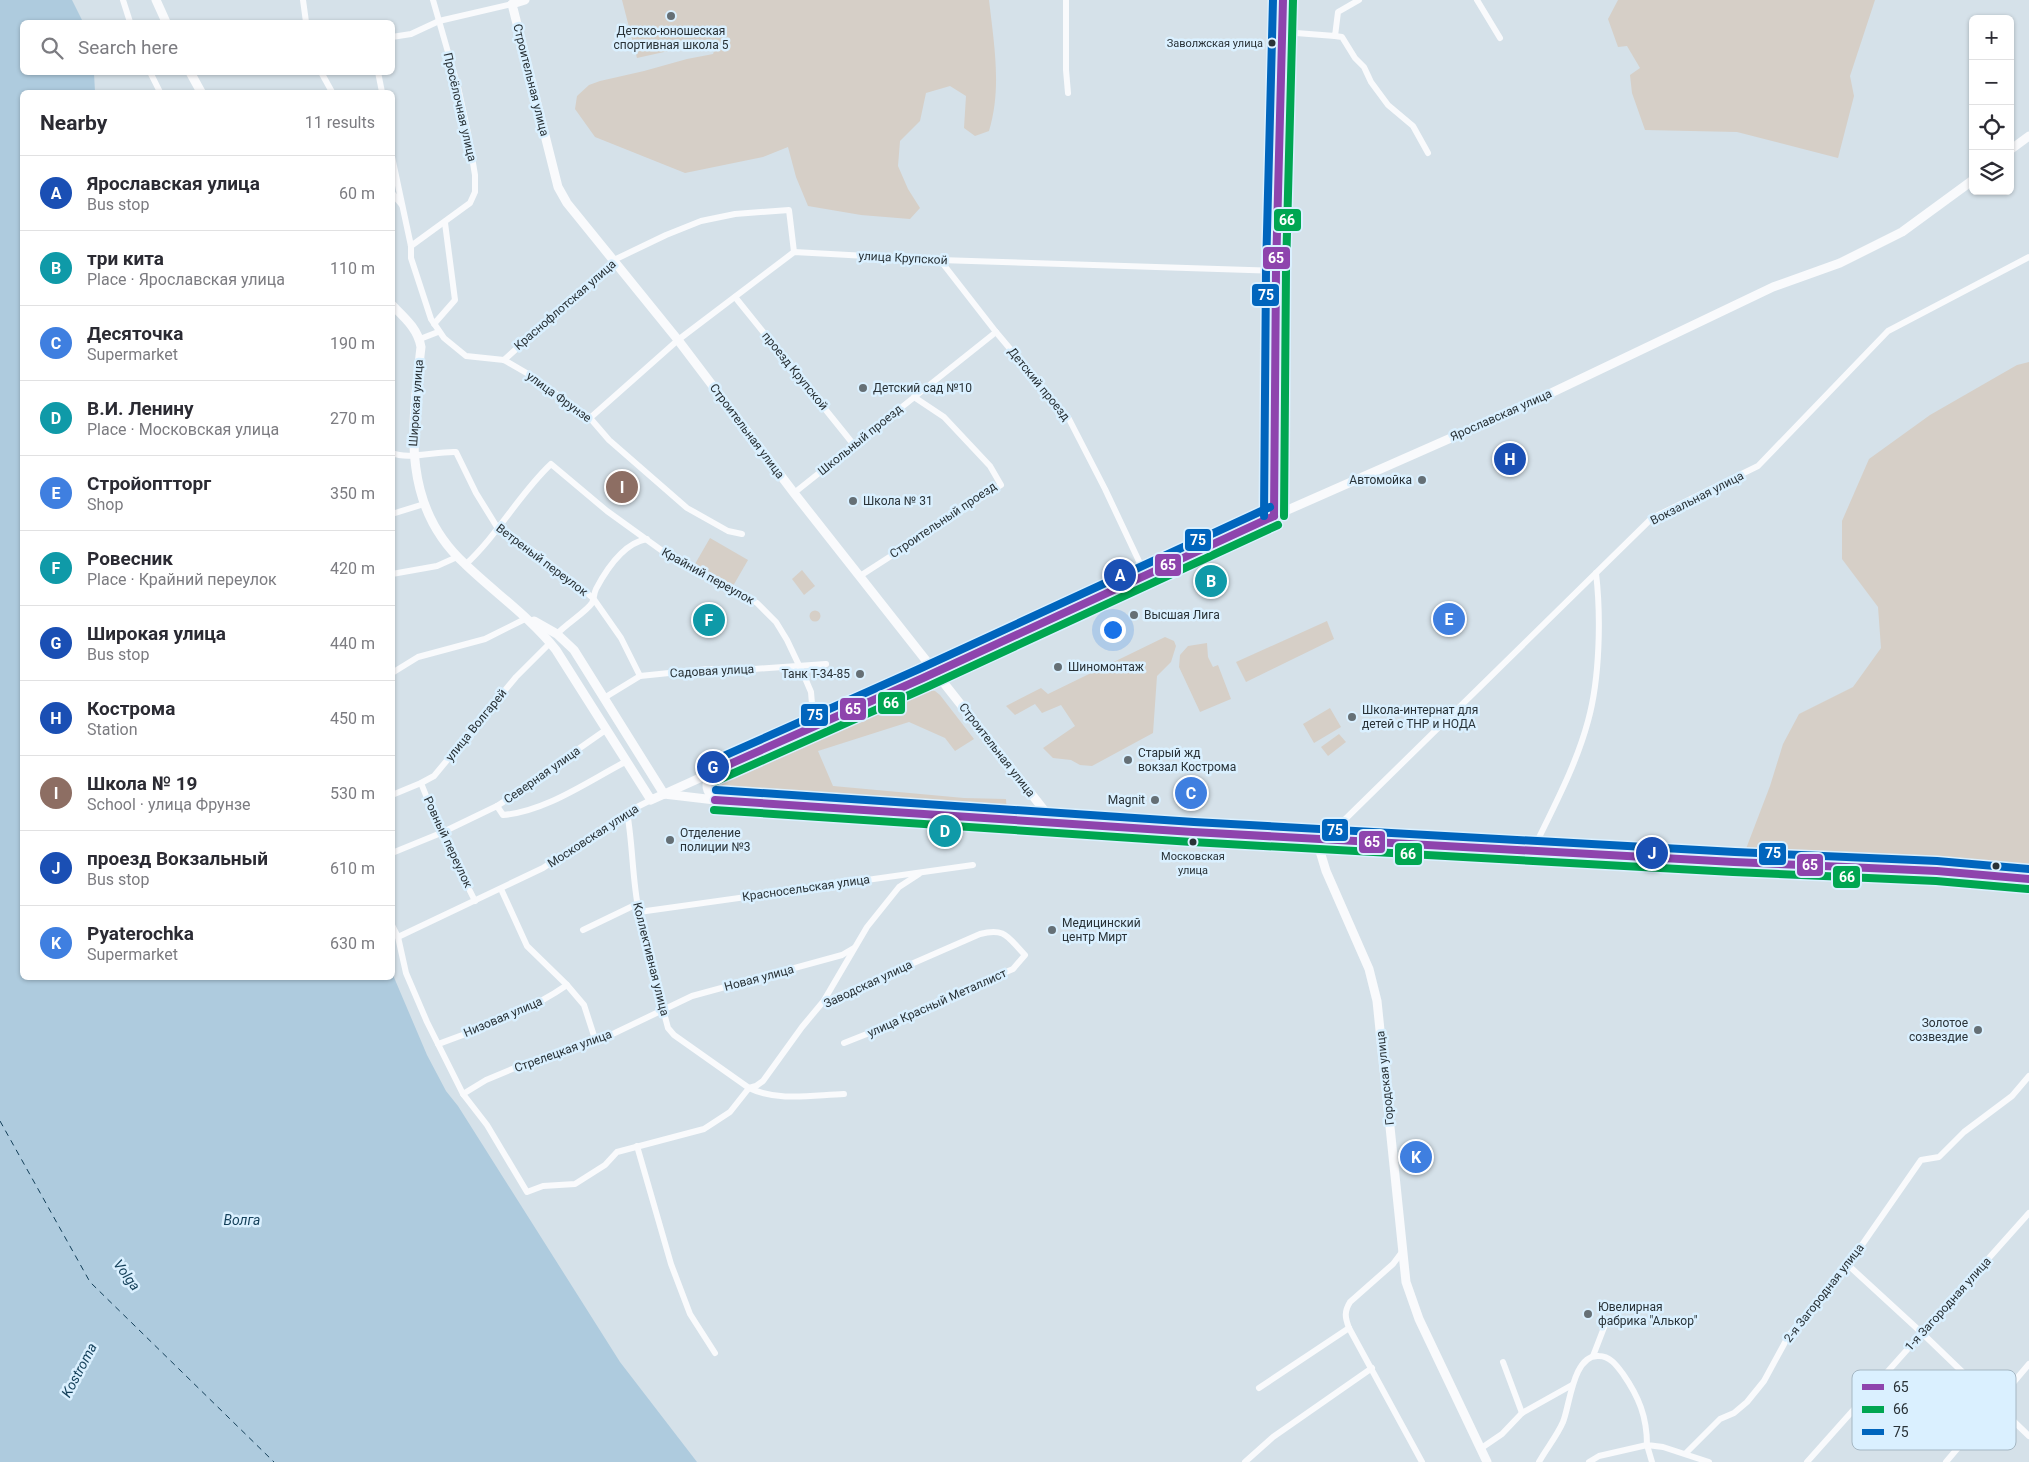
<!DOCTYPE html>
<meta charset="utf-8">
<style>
body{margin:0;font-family:Roboto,sans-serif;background:#f7f7f7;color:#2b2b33}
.controls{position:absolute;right:15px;top:15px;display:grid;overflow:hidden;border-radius:8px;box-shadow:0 1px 4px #0004}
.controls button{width:45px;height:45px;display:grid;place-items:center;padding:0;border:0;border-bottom:1px solid #e1e1e2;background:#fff;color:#2b2b33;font:25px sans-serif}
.you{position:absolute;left:1112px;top:629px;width:18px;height:18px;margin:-12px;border:4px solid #fff;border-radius:50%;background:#1a73e8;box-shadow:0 0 0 8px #1a73e833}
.badge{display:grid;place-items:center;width:32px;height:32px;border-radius:50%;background:#0f766e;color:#fff;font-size:16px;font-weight:700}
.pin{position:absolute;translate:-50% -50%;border:2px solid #fff;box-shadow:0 1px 5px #0006}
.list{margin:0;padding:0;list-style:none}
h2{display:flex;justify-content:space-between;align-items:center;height:65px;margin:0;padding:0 20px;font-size:21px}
h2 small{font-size:16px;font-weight:400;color:#7c7c81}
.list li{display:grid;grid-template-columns:32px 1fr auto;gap:15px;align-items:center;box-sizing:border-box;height:75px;padding:0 20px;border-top:1px solid #e1e1e2}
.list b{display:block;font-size:19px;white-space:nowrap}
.list p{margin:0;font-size:16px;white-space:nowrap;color:#7c7c81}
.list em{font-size:16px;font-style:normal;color:#7c7c81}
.icon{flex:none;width:28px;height:28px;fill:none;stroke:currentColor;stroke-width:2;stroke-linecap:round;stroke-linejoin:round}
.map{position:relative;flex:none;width:2029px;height:1462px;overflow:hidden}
.search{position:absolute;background:#fff;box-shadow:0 1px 4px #0004;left:20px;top:20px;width:375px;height:55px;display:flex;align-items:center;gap:12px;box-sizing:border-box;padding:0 18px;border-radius:8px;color:#7c7c81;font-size:19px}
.panel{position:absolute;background:#fff;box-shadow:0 1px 4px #0004;left:20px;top:90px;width:375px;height:890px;border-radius:8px}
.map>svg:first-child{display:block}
.green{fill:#d6cfc7}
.water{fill:#aecbde}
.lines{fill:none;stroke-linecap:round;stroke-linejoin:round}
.ferry{stroke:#133f59;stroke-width:1;stroke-dasharray:6 5;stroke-linecap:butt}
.street{stroke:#f9fafc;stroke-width:6}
.secondary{stroke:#f9fafc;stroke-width:9}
.bus-1-casing{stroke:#daf0ff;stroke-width:11}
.bus-2-casing{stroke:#daf0ff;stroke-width:11}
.bus-3-casing{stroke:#daf0ff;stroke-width:11}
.bus-1{stroke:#8e44ad;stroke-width:8}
.bus-2{stroke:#00a651;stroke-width:8}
.bus-3{stroke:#0065bd;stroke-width:8}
.poi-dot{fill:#656f75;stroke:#daf0ff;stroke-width:2}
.bus-dot{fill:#293237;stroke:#daf0ff;stroke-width:2}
.labels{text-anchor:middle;stroke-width:5;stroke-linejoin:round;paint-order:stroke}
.bus-label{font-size:11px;fill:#293237;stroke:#daf0ff;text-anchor:end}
.poi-label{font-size:12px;fill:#293237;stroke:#daf0ff;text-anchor:start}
.street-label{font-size:12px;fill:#293237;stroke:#daf0ff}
.water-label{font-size:14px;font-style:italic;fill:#133f59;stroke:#daf0ff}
.key{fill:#daf0ff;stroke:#a5b7c3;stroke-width:1}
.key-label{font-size:14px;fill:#293237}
.line-badge{stroke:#daf0ff;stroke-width:2}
.badge-label{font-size:14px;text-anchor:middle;font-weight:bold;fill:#fff}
</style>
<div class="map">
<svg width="2029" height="1462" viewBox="0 0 2029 1462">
<rect width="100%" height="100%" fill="#d5e1e9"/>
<g class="green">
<path d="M622,0H989C994,44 1002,88 989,131L975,136L964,128L966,96L950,86L926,93L920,121L900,141L898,166L908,189L920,208L910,219L861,215L808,206L796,177L788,147L763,157L685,173L595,137L575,109L577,96L589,85L600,81L644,71L687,59L713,54L718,40L637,58Z"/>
<path d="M1618,0H1875L1850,76L1854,96L1838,158L1737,132L1645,130L1632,93L1630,75L1640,68L1627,46L1618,47L1608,19Z"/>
<path d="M2029,362V871L1744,854L1770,786L1783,744L1799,714L1853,687L1881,648L1878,607L1842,559V521L1869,459L1930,415L2017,365Z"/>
<path d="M710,538L748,560L733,586L695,564Z"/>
<path d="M802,570L815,586L804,595L792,579Z"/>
<circle cx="815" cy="616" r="5.5"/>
<path d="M1327,621L1334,639L1246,682L1236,662Z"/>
<path d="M1165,637L1174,641L1176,646L1171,662L1157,676L1153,733L1092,766L1080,765L1071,760L1053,758L1043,748L1075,726L1061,705L1042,713L1035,704L1015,715L1006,706L1041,688L1048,694Z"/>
<path d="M1207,643L1208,657L1213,667L1218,665L1231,699L1200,712L1179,667L1180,655L1188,646Z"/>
<path d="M928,690L935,691L940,695L974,739L955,751L945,738L909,722L818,751L833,786L964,798L1006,799L1007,816L723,795L717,793L714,788L720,779Z"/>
<path d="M1330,708L1341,727L1314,743L1303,724Z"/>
<path d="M1339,734L1346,742L1328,756L1321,747Z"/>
</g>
<path class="water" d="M0,0H72L83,22H22V72L94,73L95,92H22V978H392L393,975L427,1055L446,1091L458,1106L620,1362L697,1462H0Z"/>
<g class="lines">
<path class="ferry" d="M0,1121L90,1282L274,1462"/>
<g class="street">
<path d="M123,0L130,22"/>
<path d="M303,0L306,22"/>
<path d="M1066,0V70L1068,93"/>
<path d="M1477,0L1500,38"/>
<path d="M1283,32L1335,36L1338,12L1359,0"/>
<path d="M1335,36L1342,37L1355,58L1364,67L1371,82L1388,105L1413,126L1428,153"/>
<path d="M392,37L411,34L439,21L512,4"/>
<path d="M150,72L160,92"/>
<path d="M321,72L332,92"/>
<path d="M378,72L382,92"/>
<path d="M392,157L411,246V258L431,319L444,338L466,356L504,360L530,375L590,418L609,440L687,508L728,531L742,534"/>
<path d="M392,193L402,205"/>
<path d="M411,246L470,203L475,192V175L468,133L458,87L433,0"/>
<path d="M940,260L996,332L1069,419L1105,489L1145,574"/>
<path d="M735,297L854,445"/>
<path d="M434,324L455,300L445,223"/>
<path d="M420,339L438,332"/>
<path d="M504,360L616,259L666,235L701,221L735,214L789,210L794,252"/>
<path d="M590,418L678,340L794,252L940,260L1276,271"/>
<path d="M392,453C408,460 437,451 456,452L476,493L497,527L539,555L593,598L621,638L640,676"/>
<path d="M794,493L996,332"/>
<path d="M392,514L424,504"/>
<path d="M465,565C498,535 519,494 551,464L607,511L661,550L734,589L757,603L776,622L787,640L805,678L811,692L812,704L810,718L813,727"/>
<path d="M392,574L437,566L457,557"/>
<path d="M860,576L1001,485L990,466L944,417L914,397"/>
<path d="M557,634C566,624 586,612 592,603C594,599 594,593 596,589C606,570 624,543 647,539"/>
<path d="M392,673L418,657L485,639L527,618"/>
<path d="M604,698L640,676L708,669H754L826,664"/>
<path d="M421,783L441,833L475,901"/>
<path d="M392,795L421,783L434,776L516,677L550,643"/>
<path d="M497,806L503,815C547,811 588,781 627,761"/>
<path d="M627,812C633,845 632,879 639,912C646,951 658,990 668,1028L674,1035L749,1088C778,1102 813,1095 844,1094"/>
<path d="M1326,838L1652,518L1758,466L1888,331L2029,257"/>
<path d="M1533,850C1553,808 1576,766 1588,721C1600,678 1601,616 1596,573"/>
<path d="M392,853L441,833L497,806L547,774L567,757L607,729"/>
<path d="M501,889L527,946L567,985L584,1005L596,1042"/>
<path d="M639,912L973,865"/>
<path d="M392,925L398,937L406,973L427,1022L463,1094L487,1125L527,1192L543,1186L575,1184L605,1165L617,1152L704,1129L730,1112L749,1088L756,1086L763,1081L802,1027L822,1003L980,934C1006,927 1008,938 1025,955L1013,969L918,1010L892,1024L844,1043"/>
<path d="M583,930L637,904"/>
<path d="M398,937L543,868L627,812L651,800"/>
<path d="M823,1002L867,927L899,887L919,874"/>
<path d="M438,1044C482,1028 528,1012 567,985"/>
<path d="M463,1094L486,1080L529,1062L596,1042L692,996L842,955L854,948"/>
<path d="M637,1146L671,1264L690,1314L715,1353"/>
<path d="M1402,1252L1393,1264L1350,1302C1344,1312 1345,1317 1349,1328L1422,1462"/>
<path d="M1848,1265L1922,1333L2029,1436"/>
<path d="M1593,1356L1605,1325"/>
<path d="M1503,1362L1522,1413"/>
<path d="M1259,1388L1349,1328"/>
<path d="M1480,1449L1502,1434L1522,1413L1572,1385"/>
<path d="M1686,1453L1720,1419L1734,1413L1747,1402L1764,1381L1789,1335L1848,1265L1921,1160L1939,1157L1964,1132L2012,1096L2029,1076"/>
<path d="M1245,1462L1273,1437L1372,1368"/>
<path d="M1539,1462C1546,1449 1557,1436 1563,1422C1570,1405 1573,1354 1599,1356C1610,1356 1617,1366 1623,1374C1639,1397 1647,1417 1647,1445L1663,1447L1709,1462"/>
<path d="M1589,1462L1599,1456L1647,1445L1652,1462"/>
<path d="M1807,1462L2029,1213"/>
<path d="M1946,1462L2029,1364"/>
</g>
<g class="secondary">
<path d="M156,0L166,22"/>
<path d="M525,0L512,4L558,187L567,203L678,340L794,493L1055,824"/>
<path d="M190,72L201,92"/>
<path d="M2010,150L2029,136"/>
<path d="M392,305C405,318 418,329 421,347C412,426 400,505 465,564C495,593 530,617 556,650L651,800L953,664L1078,604L1274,516L1528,404L1773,287L1840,263L1902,232L1973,180"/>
<path d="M1274,516L1276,271L1283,0"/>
<path d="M534,621L557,634L574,650L664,794"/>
<path d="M712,773C704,784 706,791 715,800"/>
<path d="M664,794L715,800L1193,832L1316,838L1734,862L1937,871L2029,879"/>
<path d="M1316,838L1326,871L1369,969L1377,1001L1406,1282L1419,1319L1487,1462"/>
</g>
<g class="bus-1-casing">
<g id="bus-1">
<path d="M1274,516L1276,271L1283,0"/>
<path d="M712,772L923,678L1274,516"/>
<path d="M715,800L1193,832L1734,862L1937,871L2029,879"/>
</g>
</g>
<g class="bus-2-casing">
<g id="bus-2">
<path d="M1284,516L1286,271L1293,0"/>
<path d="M716,781L927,687L1278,525"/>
<path d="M714,810L1192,842L1733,872L1936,881L2028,889"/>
</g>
</g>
<g class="bus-3-casing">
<g id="bus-3">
<path d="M1264,516L1266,271L1273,0"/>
<path d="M708,763L919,669L1270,507"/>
<path d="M716,790L1194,822L1735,852L1937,861L2029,869"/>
</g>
</g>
<use href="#bus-1" class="bus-1"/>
<use href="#bus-2" class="bus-2"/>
<use href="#bus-3" class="bus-3"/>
</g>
<g class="poi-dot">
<circle cx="671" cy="16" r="5"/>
<circle cx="863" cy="388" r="5"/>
<circle cx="1422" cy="480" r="5"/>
<circle cx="853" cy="501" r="5"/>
<circle cx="1134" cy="615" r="5"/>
<circle cx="1058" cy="667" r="5"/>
<circle cx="860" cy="674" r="5"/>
<circle cx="1352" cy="717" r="5"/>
<circle cx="1128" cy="760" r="5"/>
<circle cx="1155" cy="800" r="5"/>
<circle cx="670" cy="840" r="5"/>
<circle cx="1052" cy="930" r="5"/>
<circle cx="1978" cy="1030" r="5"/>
<circle cx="1588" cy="1314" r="5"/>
</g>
<g class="bus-dot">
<circle cx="1272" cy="43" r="4.5"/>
<circle cx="1193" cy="842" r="4.5"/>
<circle cx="1996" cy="866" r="4.5"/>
</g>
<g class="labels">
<g class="bus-label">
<text x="1263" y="47">Заволжская улица</text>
<text x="1193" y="860" text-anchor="middle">Московская<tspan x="1193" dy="14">улица</tspan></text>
</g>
<g class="poi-label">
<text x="671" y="35" text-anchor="middle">Детско-юношеская<tspan x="671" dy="14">спортивная школа 5</tspan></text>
<text x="873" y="392">Детский сад №10</text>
<text x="1412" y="484" text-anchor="end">Автомойка</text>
<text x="863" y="505">Школа № 31</text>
<text x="1144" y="619">Высшая Лига</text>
<text x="1068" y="671">Шиномонтаж</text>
<text x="850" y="678" text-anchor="end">Танк Т-34-85</text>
<text x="1362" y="714">Школа-интернат для<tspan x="1362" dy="14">детей с ТНР и НОДА</tspan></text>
<text x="1138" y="757">Старый жд<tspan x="1138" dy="14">вокзал Кострома</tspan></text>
<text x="1145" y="804" text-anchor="end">Magnit</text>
<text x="680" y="837">Отделение<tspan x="680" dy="14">полиции №3</tspan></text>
<text x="1062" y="927">Медицинский<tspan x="1062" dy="14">центр Мирт</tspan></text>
<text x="1968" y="1027" text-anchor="end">Золотое<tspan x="1968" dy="14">созвездие</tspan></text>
<text x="1598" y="1311">Ювелирная<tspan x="1598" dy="14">фабрика "Алькор"</tspan></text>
</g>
<g class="street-label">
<text transform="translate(531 80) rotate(76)" y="4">Строительная улица</text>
<text transform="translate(460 107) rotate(77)" y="4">Просёлочная улица</text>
<text transform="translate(903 258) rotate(3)" y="4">улица Крупской</text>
<text transform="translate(565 305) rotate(-41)" y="4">Краснофлотская улица</text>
<text transform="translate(795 371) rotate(51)" y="4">проезд Крупской</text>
<text transform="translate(1039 384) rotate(51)" y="4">Детский проезд</text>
<text transform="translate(559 397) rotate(36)" y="4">улица Фрунзе</text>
<text transform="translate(416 403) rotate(-86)" y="4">Широкая улица</text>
<text transform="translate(1501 415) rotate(-24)" y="4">Ярославская улица</text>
<text transform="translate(747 431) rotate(53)" y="4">Строительная улица</text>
<text transform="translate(860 440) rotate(-39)" y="4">Школьный проезд</text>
<text transform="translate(1697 498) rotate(-27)" y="4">Вокзальная улица</text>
<text transform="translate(943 520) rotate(-34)" y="4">Строительный проезд</text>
<text transform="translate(542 560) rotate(37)" y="4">Ветреный переулок</text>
<text transform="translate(708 576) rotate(29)" y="4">Крайний переулок</text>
<text transform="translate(712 671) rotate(-3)" y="4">Садовая улица</text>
<text transform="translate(476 725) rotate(-51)" y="4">улица Волгарей</text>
<text transform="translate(997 750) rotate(52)" y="4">Строительная улица</text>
<text transform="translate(542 775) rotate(-35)" y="4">Северная улица</text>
<text transform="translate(593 836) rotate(-33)" y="4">Московская улица</text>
<text transform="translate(448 842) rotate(65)" y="4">Ровный переулок</text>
<text transform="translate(806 888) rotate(-8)" y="4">Красносельская улица</text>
<text transform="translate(651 959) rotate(76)" y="4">Коллективная улица</text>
<text transform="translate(759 978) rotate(-15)" y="4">Новая улица</text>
<text transform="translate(868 984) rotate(-25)" y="4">Заводская улица</text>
<text transform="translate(937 1003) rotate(-24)" y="4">улица Красный Металлист</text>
<text transform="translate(503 1017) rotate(-23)" y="4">Низовая улица</text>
<text transform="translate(563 1051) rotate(-20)" y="4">Стрелецкая улица</text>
<text transform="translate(1385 1078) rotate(-96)" y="4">Городская улица</text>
<text transform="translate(1824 1293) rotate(-52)" y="4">2-я Загородная улица</text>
<text transform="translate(1948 1304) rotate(-48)" y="4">1-я Загородная улица</text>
</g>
<g class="water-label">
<text x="242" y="1225">Волга</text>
<text transform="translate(127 1275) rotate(54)" y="5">Volga</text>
<text transform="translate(79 1370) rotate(-62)" y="5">Kostroma</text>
</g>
</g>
<rect x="1852" y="1370" width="164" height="80" rx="8" class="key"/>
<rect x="1862" y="1384" width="22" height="6" fill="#8e44ad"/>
<rect x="1862" y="1406" width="22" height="7" fill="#00a651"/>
<rect x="1862" y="1429" width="22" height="6" fill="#0065bd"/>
<g class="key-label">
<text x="1893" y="1392">65</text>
<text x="1893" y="1414">66</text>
<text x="1893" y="1437">75</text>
</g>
<g class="line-badge">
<rect x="1273" y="208" width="29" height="24" rx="5" fill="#00a651"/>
<rect x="1262" y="246" width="29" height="24" rx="5" fill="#8e44ad"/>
<rect x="1251" y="283" width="29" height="24" rx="5" fill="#0065bd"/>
<rect x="1184" y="528" width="28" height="24" rx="5" fill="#0065bd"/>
<rect x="1154" y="553" width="28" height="24" rx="5" fill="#8e44ad"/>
<rect x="877" y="691" width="29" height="24" rx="5" fill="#00a651"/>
<rect x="839" y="697" width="28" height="24" rx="5" fill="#8e44ad"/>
<rect x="800" y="703" width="29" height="24" rx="5" fill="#0065bd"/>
<rect x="1321" y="818" width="28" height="24" rx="5" fill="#0065bd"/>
<rect x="1358" y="830" width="28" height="24" rx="5" fill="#8e44ad"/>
<rect x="1758" y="842" width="29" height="24" rx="5" fill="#0065bd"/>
<rect x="1394" y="842" width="29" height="24" rx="5" fill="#00a651"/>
<rect x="1796" y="853" width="28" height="24" rx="5" fill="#8e44ad"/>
<rect x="1832" y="865" width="29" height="24" rx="5" fill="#00a651"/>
</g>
<g class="badge-label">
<text x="1287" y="225">66</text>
<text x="1276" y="263">65</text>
<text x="1266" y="300">75</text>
<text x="1198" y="545">75</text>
<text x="1168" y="570">65</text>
<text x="891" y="708">66</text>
<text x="853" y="714">65</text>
<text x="815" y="720">75</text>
<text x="1335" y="835">75</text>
<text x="1372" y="847">65</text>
<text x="1773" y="858">75</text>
<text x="1408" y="859">66</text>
<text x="1810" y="870">65</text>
<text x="1847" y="882">66</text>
</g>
</svg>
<div class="controls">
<button>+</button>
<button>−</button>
<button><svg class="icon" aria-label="locate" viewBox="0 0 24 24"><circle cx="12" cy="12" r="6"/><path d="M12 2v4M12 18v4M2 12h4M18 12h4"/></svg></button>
<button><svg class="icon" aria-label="layers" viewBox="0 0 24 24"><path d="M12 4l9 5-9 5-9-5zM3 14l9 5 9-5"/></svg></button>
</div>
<div class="you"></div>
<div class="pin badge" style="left:1120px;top:575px;background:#1a4fb4">A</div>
<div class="pin badge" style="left:1211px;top:581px;background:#0f9aa8">B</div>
<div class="pin badge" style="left:1191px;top:793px;background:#3f7fe0">C</div>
<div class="pin badge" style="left:945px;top:831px;background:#0f9aa8">D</div>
<div class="pin badge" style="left:1449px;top:619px;background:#3f7fe0">E</div>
<div class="pin badge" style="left:709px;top:620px;background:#0f9aa8">F</div>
<div class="pin badge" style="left:713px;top:767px;background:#1a4fb4">G</div>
<div class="pin badge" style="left:1510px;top:459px;background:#1a4fb4">H</div>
<div class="pin badge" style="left:622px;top:487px;background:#8d6e63">I</div>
<div class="pin badge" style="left:1652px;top:853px;background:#1a4fb4">J</div>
<div class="pin badge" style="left:1416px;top:1157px;background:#3f7fe0">K</div>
<div class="search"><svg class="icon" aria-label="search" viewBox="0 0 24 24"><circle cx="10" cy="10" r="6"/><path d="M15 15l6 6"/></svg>Search here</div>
<section class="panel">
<h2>Nearby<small>11 results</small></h2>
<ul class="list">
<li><span class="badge" style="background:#1a4fb4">A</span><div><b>Ярославская улица</b><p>Bus stop</p></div><em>60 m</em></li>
<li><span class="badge" style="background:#0f9aa8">B</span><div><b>три кита</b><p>Place · Ярославская улица</p></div><em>110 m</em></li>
<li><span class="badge" style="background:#3f7fe0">C</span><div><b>Десяточка</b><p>Supermarket</p></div><em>190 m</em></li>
<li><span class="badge" style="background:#0f9aa8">D</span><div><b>В.И. Ленину</b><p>Place · Московская улица</p></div><em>270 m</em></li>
<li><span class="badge" style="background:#3f7fe0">E</span><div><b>Стройоптторг</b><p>Shop</p></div><em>350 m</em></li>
<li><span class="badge" style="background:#0f9aa8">F</span><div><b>Ровесник</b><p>Place · Крайний переулок</p></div><em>420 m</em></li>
<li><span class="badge" style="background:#1a4fb4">G</span><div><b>Широкая улица</b><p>Bus stop</p></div><em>440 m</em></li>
<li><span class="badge" style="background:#1a4fb4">H</span><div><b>Кострома</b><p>Station</p></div><em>450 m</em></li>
<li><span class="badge" style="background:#8d6e63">I</span><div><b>Школа № 19</b><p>School · улица Фрунзе</p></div><em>530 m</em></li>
<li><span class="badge" style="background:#1a4fb4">J</span><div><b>проезд Вокзальный</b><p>Bus stop</p></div><em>610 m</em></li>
<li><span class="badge" style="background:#3f7fe0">K</span><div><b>Pyaterochka</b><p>Supermarket</p></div><em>630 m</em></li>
</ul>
</section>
</div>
